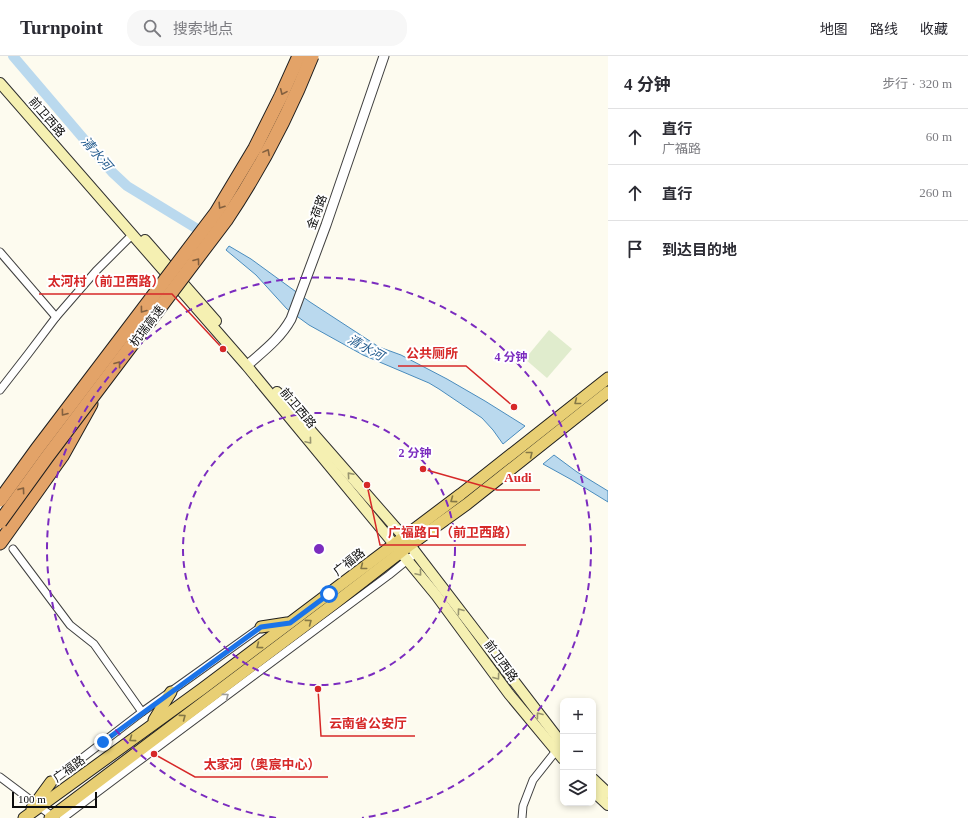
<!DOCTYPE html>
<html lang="zh">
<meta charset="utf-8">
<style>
body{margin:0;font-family:"Times New Roman","Noto Sans SC",serif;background:#f7f7f7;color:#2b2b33}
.controls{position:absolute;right:12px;bottom:12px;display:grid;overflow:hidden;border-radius:8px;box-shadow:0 2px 6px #0003}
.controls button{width:36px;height:36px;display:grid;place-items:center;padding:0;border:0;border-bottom:1px solid #e1e1e2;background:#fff;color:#2b2b33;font:20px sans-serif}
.scale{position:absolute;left:12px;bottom:10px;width:85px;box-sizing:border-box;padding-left:4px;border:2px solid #0d0d0d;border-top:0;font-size:11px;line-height:14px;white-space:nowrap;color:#0d0d0d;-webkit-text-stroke:3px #fff;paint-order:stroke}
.stop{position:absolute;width:12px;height:12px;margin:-9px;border:3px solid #1a73e8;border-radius:50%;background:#fff}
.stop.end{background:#1a73e8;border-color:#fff;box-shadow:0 1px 4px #0008}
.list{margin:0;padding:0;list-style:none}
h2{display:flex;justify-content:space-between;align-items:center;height:52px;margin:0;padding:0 16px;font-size:17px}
h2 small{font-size:13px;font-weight:400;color:#7c7c81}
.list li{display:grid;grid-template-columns:26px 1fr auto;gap:12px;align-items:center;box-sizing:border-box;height:56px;padding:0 16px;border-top:1px solid #e1e1e2}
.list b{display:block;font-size:15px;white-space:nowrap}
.list p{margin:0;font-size:13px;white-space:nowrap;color:#7c7c81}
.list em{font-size:13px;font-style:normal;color:#7c7c81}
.icon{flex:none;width:22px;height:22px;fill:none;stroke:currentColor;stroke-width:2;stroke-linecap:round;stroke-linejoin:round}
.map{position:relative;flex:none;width:608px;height:762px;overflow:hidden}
header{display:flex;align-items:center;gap:24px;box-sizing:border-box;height:56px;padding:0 20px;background:#fff;border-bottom:1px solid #e1e1e2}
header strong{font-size:19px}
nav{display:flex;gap:22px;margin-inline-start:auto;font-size:14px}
.search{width:280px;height:36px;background:#f7f7f7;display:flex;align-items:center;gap:10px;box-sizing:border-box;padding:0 14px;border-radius:16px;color:#7c7c81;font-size:15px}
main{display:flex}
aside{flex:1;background:#fff}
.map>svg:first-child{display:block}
.pitch{fill:#e0eccd}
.water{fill:#bad9ee;stroke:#4a8cbd}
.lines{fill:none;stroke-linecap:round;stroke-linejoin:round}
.river{stroke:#bad9ee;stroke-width:10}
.minor-casing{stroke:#404040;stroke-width:9}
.tertiary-casing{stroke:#404040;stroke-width:11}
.secondary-casing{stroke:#2f2f2f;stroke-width:12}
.primary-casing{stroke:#1e1e1e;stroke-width:13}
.motorway-casing{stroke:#1e1e1e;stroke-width:15}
.minor{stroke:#fff;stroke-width:7}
.tertiary{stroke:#fff;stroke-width:9}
.secondary{stroke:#f5f0b2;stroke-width:10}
.primary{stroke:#e8cf74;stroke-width:11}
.motorway{stroke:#e3a368;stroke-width:13}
.motorway-bridge-casing{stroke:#1e1e1e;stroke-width:15;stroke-linecap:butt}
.motorway-bridge{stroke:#e3a368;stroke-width:13}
.oneway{stroke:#83603f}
.oneway2{stroke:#857846}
.oneway3{stroke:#989570}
.oneway4{stroke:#9e9e9e}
.route{stroke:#1a73e8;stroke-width:5}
.ring{fill:none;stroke:#7b2cbf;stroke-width:2;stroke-dasharray:7 5}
.labels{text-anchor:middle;stroke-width:4;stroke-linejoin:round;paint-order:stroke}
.street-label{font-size:12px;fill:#0d0d0d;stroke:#fff}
.water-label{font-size:13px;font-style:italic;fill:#265e90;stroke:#fff}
.centre{fill:#7b2cbf;stroke:#fff;stroke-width:2}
.ring-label{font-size:12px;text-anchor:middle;font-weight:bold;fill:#7b2cbf;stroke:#fff;stroke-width:4;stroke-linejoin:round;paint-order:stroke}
.leader{fill:none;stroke:#d62828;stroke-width:1.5}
.callout-dot{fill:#d62828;stroke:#fff;stroke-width:1.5}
.callout-label{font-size:13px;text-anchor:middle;font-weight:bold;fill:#d62828;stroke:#fff;stroke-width:4;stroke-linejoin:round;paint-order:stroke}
</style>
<header>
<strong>Turnpoint</strong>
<div class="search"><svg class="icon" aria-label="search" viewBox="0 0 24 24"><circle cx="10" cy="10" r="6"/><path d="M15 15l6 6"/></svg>搜索地点</div>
<nav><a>地图</a><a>路线</a><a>收藏</a></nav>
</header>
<main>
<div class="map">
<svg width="608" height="762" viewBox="0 0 608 762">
<rect width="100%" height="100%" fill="#fdfbef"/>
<path class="pitch" d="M549,274L572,293L547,322L525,303Z"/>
<g class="water">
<path d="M229,190L251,203L310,246L379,291L401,299L447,323L485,345L525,370L503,388L493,374L482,362L439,333L429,327L363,299L309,269L287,253L256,219L226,194Z"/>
<path d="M554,399L577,416L608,435V446L572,424L543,408Z"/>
</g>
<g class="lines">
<path class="river" d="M13,0L112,116L127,130L199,174"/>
<g class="minor-casing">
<g id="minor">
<path d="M0,196L56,261"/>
<path d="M0,334L28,298L56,261L96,215L132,179"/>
<path d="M13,493L70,569L94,588L142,656"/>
<path d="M0,721L52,760"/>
<path d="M51,726L142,656L261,571"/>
<path d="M63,762L131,711L389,519L416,497"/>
<path d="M522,762L523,750L533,724L556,695"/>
</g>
</g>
<g class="tertiary-casing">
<path id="tertiary" d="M251,306C266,293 281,281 291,263L326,169L384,0"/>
</g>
<g class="secondary-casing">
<g id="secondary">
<path d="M0,27L247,310L436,539L509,638L563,703"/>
<path d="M145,184L216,265"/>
<path d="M277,336L403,480L563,689"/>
<path d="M593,723L608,737"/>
<path d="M593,735L608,749"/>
</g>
</g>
<g class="primary-casing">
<g id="primary">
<path d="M261,571L287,567"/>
<path d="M154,664L171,636"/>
<path d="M32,752L51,726"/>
<path d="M24,762L202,633L461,438L608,322"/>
<path d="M50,762L335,547L410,489L467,448L608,336"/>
</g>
</g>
<g class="motorway-casing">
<path id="motorway" d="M0,487L62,400L91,348"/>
</g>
<use href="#minor" class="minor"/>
<use href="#tertiary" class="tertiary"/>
<use href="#secondary" class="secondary"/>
<use href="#primary" class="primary"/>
<use href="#motorway" class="motorway"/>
<g class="motorway-bridge-casing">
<g id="motorway-bridge">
<path d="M0,444L37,393L216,157L255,92L281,40L299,0"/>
<path d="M0,466L47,401L226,164C261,112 289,58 312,0"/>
</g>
</g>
<use href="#motorway-bridge" class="motorway-bridge"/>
</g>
<defs><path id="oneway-chevron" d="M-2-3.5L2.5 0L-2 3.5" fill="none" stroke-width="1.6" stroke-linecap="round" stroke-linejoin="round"/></defs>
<g class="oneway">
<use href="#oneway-chevron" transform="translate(283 36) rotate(114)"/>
<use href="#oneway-chevron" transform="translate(267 96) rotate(-62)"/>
<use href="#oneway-chevron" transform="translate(221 150) rotate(123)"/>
<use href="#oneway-chevron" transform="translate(197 205) rotate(-53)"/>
<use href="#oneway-chevron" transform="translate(143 254) rotate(127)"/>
<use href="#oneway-chevron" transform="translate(118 308) rotate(-53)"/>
<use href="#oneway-chevron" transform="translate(64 357) rotate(127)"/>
<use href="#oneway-chevron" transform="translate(22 434) rotate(-54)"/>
</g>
<g class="oneway2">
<use href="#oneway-chevron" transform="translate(577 346) rotate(142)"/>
<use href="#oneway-chevron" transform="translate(530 398) rotate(-38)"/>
<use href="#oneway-chevron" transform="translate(453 444) rotate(144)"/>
<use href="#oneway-chevron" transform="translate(363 511) rotate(142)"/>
<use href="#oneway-chevron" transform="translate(309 566) rotate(-37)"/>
<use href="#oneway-chevron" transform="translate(259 590) rotate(143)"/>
<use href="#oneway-chevron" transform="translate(183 661) rotate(-37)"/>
<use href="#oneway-chevron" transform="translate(132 683) rotate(144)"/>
</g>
<g class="oneway3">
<use href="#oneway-chevron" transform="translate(309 385) rotate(50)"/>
<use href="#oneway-chevron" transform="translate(350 419) rotate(-131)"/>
<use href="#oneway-chevron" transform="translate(419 517) rotate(50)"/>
<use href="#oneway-chevron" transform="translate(460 555) rotate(-127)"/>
<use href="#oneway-chevron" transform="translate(497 621) rotate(54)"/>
<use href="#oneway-chevron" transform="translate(539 659) rotate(-127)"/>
</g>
<use class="oneway4" href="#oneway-chevron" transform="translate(226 640) rotate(-37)"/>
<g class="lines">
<path class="route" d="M103,686L261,571L290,567L329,538"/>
</g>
<g class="ring">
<circle cx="319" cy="493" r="136"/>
<path d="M276 762A272 272 0 1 1 362 762"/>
</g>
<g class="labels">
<g class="street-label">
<text transform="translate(47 61) rotate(49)" y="4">前卫西路</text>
<text transform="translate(317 156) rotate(-70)" y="4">金荷路</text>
<text transform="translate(147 270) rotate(-53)" y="4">杭瑞高速</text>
<text transform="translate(298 352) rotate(50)" y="4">前卫西路</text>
<text transform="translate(349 506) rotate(-38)" y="4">广福路</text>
<text transform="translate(501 605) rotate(54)" y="4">前卫西路</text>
<text transform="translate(69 713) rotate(-36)" y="4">广福路</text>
</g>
<g class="water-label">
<text transform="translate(97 97) rotate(49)" y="5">清水河</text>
<text transform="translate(366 291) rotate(29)" y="5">清水河</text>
</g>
</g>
<circle cx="319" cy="493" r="6" class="centre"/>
<g class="ring-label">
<text x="511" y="305">4 分钟</text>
<text x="415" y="401">2 分钟</text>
</g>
<path class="leader" d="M223 293L172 238H39M514 351L466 310H398M423 413L497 434H540M367 429L380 489H526M318 633L321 680H415M154 698L195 721H328"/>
<g class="callout-dot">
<circle cx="223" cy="293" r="4"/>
<circle cx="514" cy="351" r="4"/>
<circle cx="423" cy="413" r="4"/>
<circle cx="367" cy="429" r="4"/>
<circle cx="318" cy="633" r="4"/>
<circle cx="154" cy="698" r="4"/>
</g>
<g class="callout-label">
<text x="106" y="230">太河村（前卫西路）</text>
<text x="432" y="302">公共厕所</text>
<text x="518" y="426">Audi</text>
<text x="453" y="481">广福路口（前卫西路）</text>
<text x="368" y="672">云南省公安厅</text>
<text x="262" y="713">太家河（奥宸中心）</text>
</g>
</svg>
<div class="controls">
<button>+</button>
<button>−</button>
<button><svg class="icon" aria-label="layers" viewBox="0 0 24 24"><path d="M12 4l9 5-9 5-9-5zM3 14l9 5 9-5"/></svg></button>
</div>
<div class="scale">100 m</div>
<div class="stop" style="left:329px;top:538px"></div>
<div class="stop end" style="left:103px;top:686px"></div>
</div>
<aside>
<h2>4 分钟<small>步行 · 320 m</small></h2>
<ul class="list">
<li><svg class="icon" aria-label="ahead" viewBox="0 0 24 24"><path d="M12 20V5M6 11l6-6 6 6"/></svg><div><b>直行</b><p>广福路</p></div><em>60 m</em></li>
<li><svg class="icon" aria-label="ahead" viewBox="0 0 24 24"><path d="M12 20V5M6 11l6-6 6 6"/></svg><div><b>直行</b></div><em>260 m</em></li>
<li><svg class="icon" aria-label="arrive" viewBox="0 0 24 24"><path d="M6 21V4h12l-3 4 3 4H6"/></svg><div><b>到达目的地</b></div></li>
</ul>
</aside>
</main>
